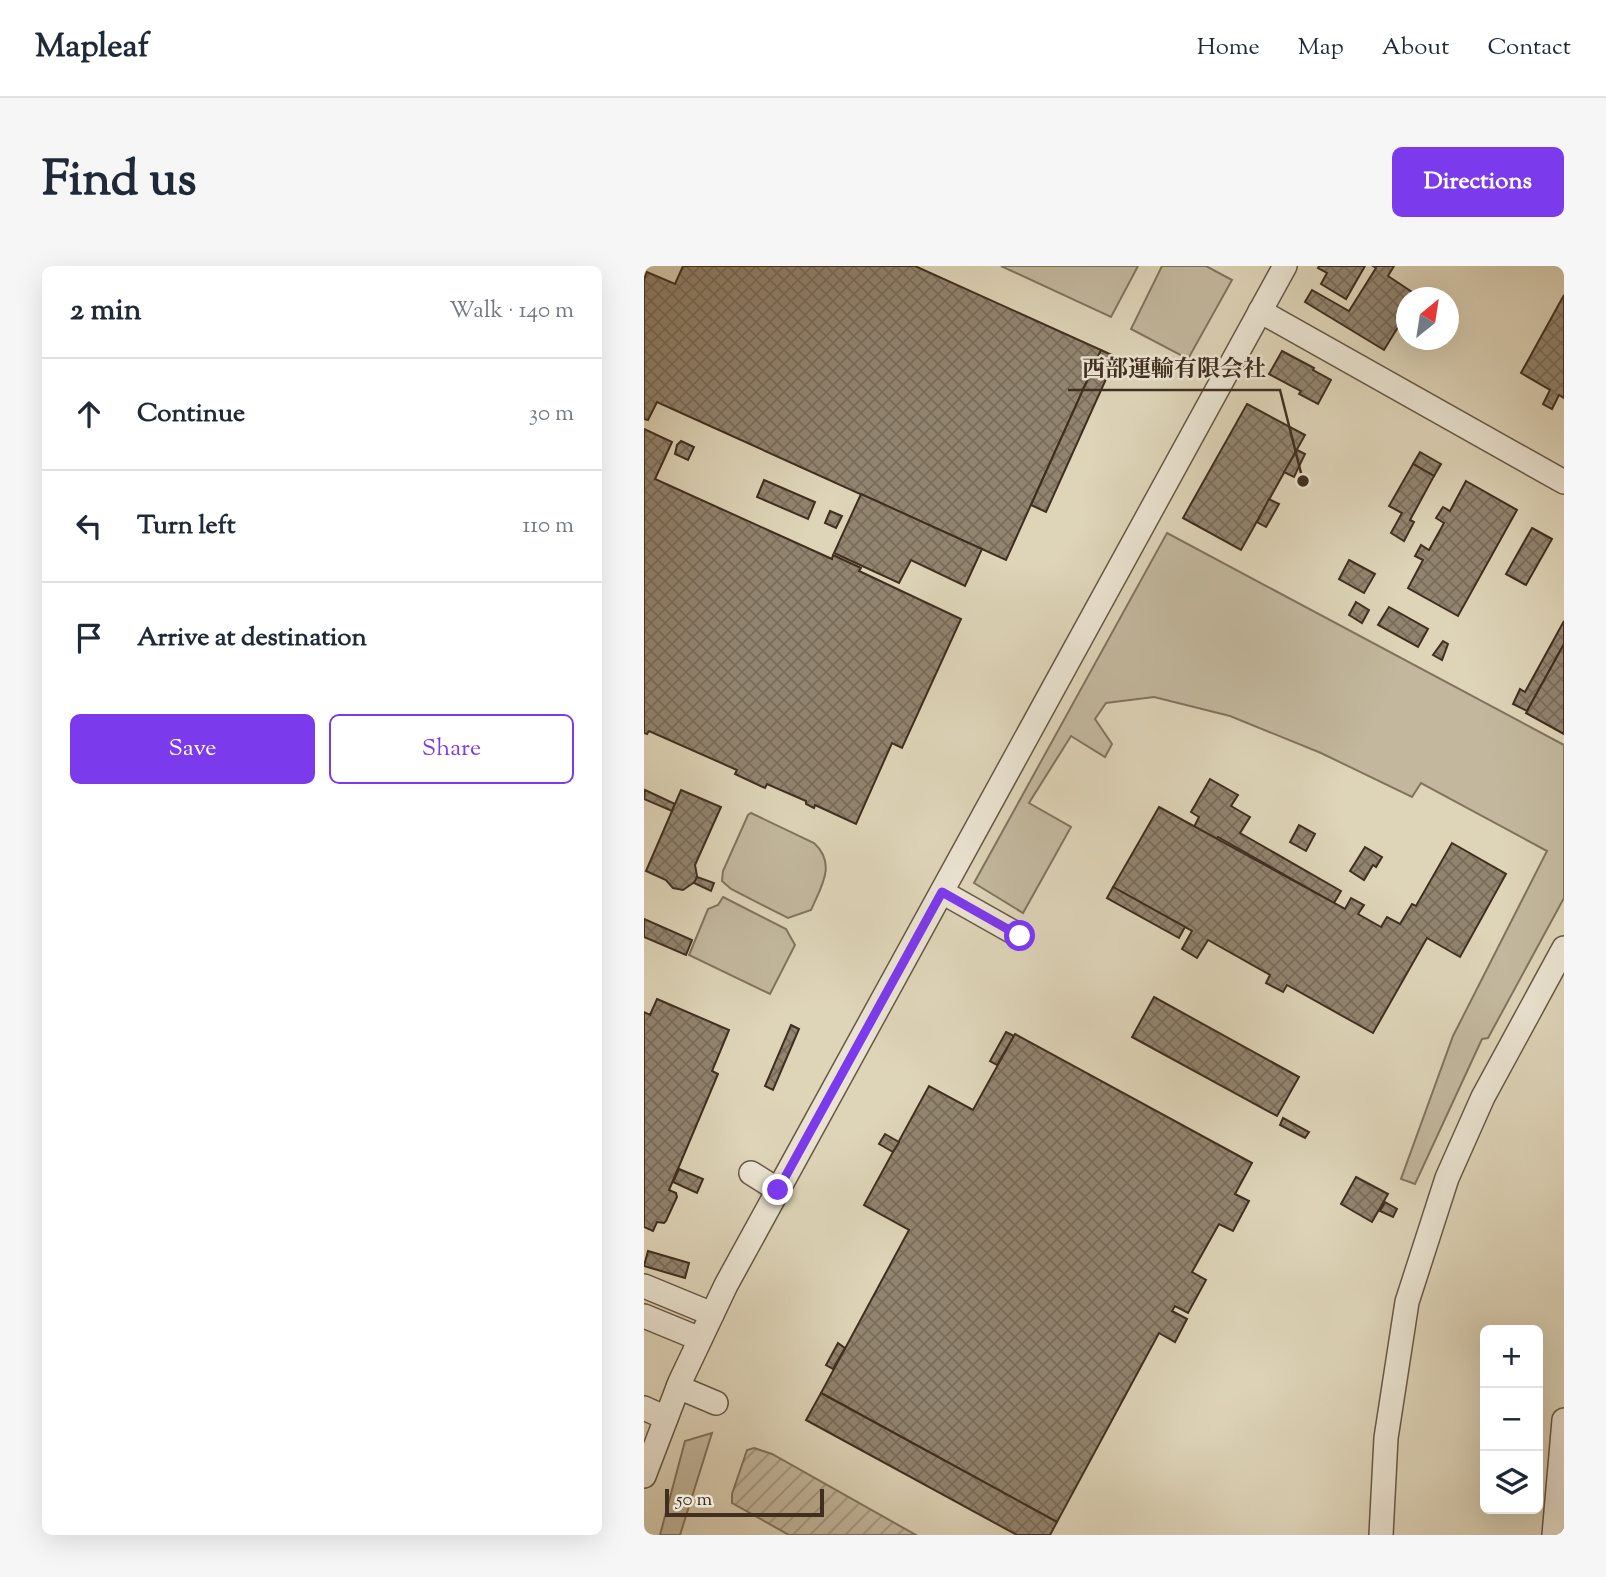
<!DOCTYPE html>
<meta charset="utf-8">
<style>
body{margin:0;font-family:"Sorts Mill Goudy","Noto Serif JP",serif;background:#f6f6f7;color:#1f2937}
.controls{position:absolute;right:21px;bottom:21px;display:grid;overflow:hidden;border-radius:10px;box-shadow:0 7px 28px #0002}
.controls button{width:63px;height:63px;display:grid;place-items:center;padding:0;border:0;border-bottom:2px solid #e0e1e3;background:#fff;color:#1f2937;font:35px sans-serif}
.compass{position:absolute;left:752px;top:21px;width:63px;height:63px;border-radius:50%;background:#fff;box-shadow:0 7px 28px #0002;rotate:30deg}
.scale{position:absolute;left:21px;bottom:18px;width:159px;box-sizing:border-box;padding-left:7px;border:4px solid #402e20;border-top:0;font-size:19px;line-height:24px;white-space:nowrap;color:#402e20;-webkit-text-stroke:5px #eae3d1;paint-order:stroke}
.stop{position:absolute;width:21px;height:21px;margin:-16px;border:5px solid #7c3aed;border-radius:50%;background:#fff}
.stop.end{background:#7c3aed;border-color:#fff;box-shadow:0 2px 7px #0008}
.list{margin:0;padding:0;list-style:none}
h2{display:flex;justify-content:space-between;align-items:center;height:91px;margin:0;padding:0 28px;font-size:30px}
h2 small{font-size:23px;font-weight:400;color:#747a83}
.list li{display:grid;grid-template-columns:46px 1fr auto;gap:21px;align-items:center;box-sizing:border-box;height:112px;padding:0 28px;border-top:2px solid #e0e1e3}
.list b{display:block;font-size:26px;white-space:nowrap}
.list em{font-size:23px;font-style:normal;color:#747a83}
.actions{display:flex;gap:14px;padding:21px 28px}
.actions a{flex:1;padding:16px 0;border:2px solid #7c3aed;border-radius:10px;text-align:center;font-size:24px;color:#7c3aed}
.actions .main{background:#7c3aed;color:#fff}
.icon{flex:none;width:38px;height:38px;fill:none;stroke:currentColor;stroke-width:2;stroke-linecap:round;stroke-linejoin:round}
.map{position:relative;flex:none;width:920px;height:1269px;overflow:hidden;border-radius:10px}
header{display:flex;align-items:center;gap:42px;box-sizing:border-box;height:98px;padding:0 35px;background:#fff;border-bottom:2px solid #e0e1e3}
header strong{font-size:33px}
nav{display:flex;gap:38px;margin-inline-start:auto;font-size:24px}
.intro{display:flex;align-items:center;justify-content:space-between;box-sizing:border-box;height:168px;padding:0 42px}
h1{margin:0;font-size:49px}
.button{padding:18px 32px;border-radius:10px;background:#7c3aed;color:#fff;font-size:24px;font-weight:700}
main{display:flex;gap:42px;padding:0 42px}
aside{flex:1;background:#fff;border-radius:10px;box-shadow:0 7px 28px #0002}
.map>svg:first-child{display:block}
.grass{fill:#c3b89e;stroke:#82735f;stroke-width:2}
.garden{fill:url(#garden-furrows);stroke:#82735f;stroke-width:2}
.building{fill:url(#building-cross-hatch);stroke:#402e20;stroke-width:2}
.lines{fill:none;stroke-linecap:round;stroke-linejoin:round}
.minor-casing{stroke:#685846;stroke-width:26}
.minor{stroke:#eae3d1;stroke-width:23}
.route{stroke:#7c3aed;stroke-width:9}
.leader{fill:none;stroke:#402e20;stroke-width:2.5}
.callout-dot{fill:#402e20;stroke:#eae3d1;stroke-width:2.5}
.callout-label{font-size:23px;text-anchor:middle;font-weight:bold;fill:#402e20;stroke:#eae3d1;stroke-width:5;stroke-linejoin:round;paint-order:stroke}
</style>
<header>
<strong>Mapleaf</strong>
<nav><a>Home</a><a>Map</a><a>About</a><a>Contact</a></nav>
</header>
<div class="intro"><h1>Find us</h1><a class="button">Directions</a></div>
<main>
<aside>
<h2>2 min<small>Walk · 140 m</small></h2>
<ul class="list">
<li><svg class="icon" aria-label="ahead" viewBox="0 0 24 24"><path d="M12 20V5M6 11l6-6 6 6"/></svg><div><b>Continue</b></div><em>30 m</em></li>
<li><svg class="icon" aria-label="left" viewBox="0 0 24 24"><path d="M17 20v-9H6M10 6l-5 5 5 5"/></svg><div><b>Turn left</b></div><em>110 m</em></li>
<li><svg class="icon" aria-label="arrive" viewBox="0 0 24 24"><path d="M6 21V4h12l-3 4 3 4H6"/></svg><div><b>Arrive at destination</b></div></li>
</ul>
<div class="actions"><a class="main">Save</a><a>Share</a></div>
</aside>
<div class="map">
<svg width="920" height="1269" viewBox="0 0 920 1269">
<defs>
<pattern id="garden-furrows" width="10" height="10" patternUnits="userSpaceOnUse" patternTransform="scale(1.75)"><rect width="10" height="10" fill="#c3b89e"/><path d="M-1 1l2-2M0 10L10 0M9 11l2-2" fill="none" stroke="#a09680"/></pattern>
<pattern id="building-cross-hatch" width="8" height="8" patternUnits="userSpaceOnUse" patternTransform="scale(1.75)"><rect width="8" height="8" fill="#92846f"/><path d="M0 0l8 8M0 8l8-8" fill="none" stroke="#796c5b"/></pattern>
</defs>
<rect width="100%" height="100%" fill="#ded4b8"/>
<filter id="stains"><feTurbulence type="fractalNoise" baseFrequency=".00286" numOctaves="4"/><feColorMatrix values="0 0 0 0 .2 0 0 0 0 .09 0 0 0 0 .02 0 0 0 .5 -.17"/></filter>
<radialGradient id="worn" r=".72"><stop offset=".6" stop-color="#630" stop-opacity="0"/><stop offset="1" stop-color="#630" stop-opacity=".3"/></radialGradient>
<g class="grass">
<path d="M357,0H494L467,51Z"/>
<path d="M518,0H562L588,14L544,93L487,63Z"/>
<path d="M523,267L920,479V632L844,772L838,773L771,918L757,913L809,770L903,585L777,517L768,531L677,487L586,450L510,431L462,437L451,453L468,478L461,491L427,470L385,537L427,561L379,647L330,617Z"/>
<path d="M107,547L170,577C193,598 177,621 167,644L144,652L87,623L78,615L79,605L104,549Z"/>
<path d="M79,631L142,663L151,679L126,728L45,689L64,643L74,639Z"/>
<path d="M68,1167L36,1269H16L41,1175Z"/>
</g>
<path class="garden" d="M110,1182L128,1188L272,1269H145L88,1237V1228L103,1184Z"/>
<g class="building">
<path d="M39,0H271L457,84L362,294L13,136L4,154L0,153V13L3,6L31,18Z"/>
<path d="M675,0H721L702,33L677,18L683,7L674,2Z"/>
<path d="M729,0H750L744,10L774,30L762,32V48L740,84L661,36L668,24L705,45L732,2Z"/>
<path d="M920,29V132L915,129L908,143L899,138L906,124L877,107Z"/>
<path d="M457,84L472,91L402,246L387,239Z"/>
<path d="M638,85L670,102L669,104L687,114L674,138L655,128L657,125L625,108Z"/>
<path d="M603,138L661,169L597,284L539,252Z"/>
<path d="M0,163L28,176L11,213L188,293L189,289L217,302L215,305L317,353L258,482L248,477L212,558L171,539L170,542L162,538V535L123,518L121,522L91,508L93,504L5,465L3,468L0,467Z"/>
<path d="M37,175L50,181L44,194L31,188L33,179Z"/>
<path d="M653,184L661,188L650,211L640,206Z"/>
<path d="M776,186L797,198L790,210L769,198Z"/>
<path d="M769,198L790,210L766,254L770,256L760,275L747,267L758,247L745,240Z"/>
<path d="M120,214L171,236L164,253L113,231Z"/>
<path d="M822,215L873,244L814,350L764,322L779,294L771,290L777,279L785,284L800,257L792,252L799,241L806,245Z"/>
<path d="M217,228L338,283L321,320L267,294L255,317L190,287Z"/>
<path d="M625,233L635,238L622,261L613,256Z"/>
<path d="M186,245L198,250L192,262L181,257Z"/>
<path d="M888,262L908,273L882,319L862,308Z"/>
<path d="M705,294L731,308L720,327L695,313Z"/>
<path d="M712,336L725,344L718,357L705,349Z"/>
<path d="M745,341L784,363L774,381L734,359Z"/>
<path d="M920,355V378L883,445L869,438L876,423L881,426Z"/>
<path d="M799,375L804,378L798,394L789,389Z"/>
<path d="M920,378V468L882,447Z"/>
<path d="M566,513L594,529L587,540L606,551L596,567L697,625L690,637L574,571L572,574L550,561L555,551L547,546Z"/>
<path d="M1,524L31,538L28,545L0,533Z"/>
<path d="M37,524L77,541L51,599L53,610L52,615L39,624L29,622L22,614L2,605Z"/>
<path d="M515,541L701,643L707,632L720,639L714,648L737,661L743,651L756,658L768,638L772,640L808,577L862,608L816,691L783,672L729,767L643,719L639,726L622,717L626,709L564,674L553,692L538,683L548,665L469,621Z"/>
<path d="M655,559L671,568L662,585L646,576Z"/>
<path d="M721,581L738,591L732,601L729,599L720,614L706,605Z"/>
<path d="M53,611L70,617L67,625L50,617Z"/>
<path d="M469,621L541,661L535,672L463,632Z"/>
<path d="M0,653L48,674L42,689L0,671Z"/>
<path d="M510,731L655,811L633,850L488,771Z"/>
<path d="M13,733L85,764L68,805L74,808L25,924L32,927L33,931L22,955L20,957L13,956L9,965L0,961V746L6,749Z"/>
<path d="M147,759L155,763L129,824L121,820Z"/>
<path d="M362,766L370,770L353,799L346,795Z"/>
<path d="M371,768L608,897L591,928L605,935L589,965L575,958L548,1006L562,1014L544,1047L531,1040L528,1045L543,1053L531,1076L515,1067L413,1256L177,1127L265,964L220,939L285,820L329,844Z"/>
<path d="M639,852L665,866L661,872L636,859Z"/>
<path d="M241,868L255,876L249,886L235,878Z"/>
<path d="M35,903L59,913L53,927L29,916Z"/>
<path d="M712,911L744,928L728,956L697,938Z"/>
<path d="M741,936L753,943L749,951L736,945Z"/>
<path d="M4,985L45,997L41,1012L0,1000Z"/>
<path d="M194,1077L201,1082L189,1103L182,1099Z"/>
<path d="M177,1127L413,1256L406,1269H373L162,1154Z"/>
</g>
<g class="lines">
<g class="minor-casing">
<g id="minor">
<path d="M616,45L920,216"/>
<path d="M298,626L376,670"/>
<path d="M107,907L134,924"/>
<path d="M0,1020L68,1048"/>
<path d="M0,1050L56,1073"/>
<path d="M34,1121L72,1137"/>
<path d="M0,1142L22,1152"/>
<path d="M0,1210L36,1116L82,1019L641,0"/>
<path d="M737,1269L742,1172L763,1036L803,912L839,831L920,682"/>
<path d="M910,1269L920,1154"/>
</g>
</g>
<use href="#minor" class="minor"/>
</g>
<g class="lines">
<path class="route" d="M134,924L298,626L376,670"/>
</g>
<path class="leader" d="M659 215L636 124H424"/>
<circle class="callout-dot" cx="659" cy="215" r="7"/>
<g class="callout-label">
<text x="530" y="110">西部運輸有限会社</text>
</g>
<rect width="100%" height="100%" filter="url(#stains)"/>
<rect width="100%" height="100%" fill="url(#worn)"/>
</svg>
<div class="controls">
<button>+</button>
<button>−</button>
<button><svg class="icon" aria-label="layers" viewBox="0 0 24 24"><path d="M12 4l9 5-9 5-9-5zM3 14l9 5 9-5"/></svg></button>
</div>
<svg class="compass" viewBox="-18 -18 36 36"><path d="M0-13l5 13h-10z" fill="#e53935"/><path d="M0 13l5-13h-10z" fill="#747a83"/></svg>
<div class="scale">50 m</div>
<div class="stop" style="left:376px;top:670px"></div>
<div class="stop end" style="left:134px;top:924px"></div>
</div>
</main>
